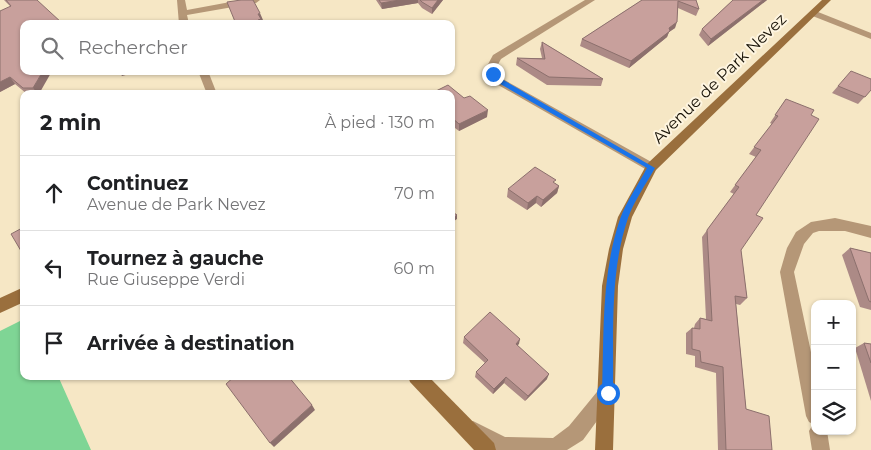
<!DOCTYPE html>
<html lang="fr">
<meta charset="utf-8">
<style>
body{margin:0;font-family:Montserrat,sans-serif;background:#f6f6f6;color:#202124}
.controls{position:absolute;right:15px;bottom:15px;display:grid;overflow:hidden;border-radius:10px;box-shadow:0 1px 4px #0004}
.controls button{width:45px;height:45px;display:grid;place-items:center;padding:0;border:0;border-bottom:1px solid #e0e0e0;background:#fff;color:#202124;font:25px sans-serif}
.stop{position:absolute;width:15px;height:15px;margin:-11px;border:4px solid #1a73e8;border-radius:50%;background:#fff}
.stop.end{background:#1a73e8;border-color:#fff;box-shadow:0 1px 5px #0008}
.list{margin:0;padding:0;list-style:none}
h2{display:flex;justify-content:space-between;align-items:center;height:65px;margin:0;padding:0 20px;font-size:21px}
h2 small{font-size:16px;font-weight:400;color:#757577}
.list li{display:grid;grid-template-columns:32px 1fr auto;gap:15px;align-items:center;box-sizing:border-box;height:75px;padding:0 20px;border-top:1px solid #e0e0e0}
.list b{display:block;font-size:19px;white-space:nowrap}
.list p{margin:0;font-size:16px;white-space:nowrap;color:#757577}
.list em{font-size:16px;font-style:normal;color:#757577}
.icon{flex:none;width:28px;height:28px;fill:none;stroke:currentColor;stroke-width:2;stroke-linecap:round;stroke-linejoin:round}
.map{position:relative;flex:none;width:871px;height:450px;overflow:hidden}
.search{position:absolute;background:#fff;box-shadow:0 1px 4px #0004;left:20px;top:20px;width:435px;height:55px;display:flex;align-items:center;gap:12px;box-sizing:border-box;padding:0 18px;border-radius:10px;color:#757577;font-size:19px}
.panel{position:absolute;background:#fff;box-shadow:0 1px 4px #0004;left:20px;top:90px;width:435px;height:290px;border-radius:10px}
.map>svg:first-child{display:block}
.green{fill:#7fd595}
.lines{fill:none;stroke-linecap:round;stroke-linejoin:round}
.minor{fill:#b59777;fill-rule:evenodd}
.secondary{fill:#9a6f3d;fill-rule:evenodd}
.wall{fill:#ac8a86}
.shaded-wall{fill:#8c706d}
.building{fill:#c8a09c;stroke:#8c706d}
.route{fill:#1a73e8}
.labels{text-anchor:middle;stroke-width:4;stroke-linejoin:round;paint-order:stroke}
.street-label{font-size:16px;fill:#181206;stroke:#fef5e0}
</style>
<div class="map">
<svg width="871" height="450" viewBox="0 0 871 450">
<rect width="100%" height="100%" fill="#f6e7c5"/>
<path class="green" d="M24,319V376H58L91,450H0V331Z"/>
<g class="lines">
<g class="minor">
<path d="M177,0H185L187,10L241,0H260L256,3L187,15L189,24H179Z"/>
<path d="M585,0H595L501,59L496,68L501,78L655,164L657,167L655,170H647L493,82L486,68L493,55Z"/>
<path d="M813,10L871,33V39L810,15L809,13Z"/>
<path d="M198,71H208L217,94H207Z"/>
<path d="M835,218L871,226V238L845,231H819L813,233L804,244L794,272L815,371V431H827L830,450H812L809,431L813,424L809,422L806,416L780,272L787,248L796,232L811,222Z"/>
<path d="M607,384L613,387L616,393L613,399L583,440L567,450H492L466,437L464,430L466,423L473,421L505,437L553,438L569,426L601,387Z"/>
</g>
<g class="secondary">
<path d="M822,0H831L656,170L632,217L623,249L618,286L613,450H595L602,286L609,249L618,217L647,164Z"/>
<path d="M24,287V302L0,313V298Z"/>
<path d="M408,376H428L494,443L496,450H474L410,382Z"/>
</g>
</g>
<g class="wall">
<path d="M4,0H37L24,24L39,94H27L15,84L0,92L10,6Z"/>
<path d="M376,0H443L432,14L422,8L418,3L382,9Z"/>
<path d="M642,0H696L699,9L696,16L678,8L675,28L669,32L667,37L629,68L580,46L582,39Z"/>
<path d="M733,0H767L708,46L699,35L702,29Z"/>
<path d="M542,42L603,79L601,86L547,85L516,65L517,58H542L540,49Z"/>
<path d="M838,86L871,90L858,104L832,93Z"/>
<path d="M451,94L487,117L459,131L451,125Z"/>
<path d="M786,99L756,215L741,250L747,298L740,305L736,304L746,409L772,450H718L716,373L695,367V356L686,354V333L692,328H694L695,324L700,318L706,319L702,237L734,194L730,192L756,157L749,154L772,124L770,123Z"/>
<path d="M555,183L559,186L557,193L541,207L536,203L527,210L507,197L508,189Z"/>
<path d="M850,248L871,253V310L860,307L842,255Z"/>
<path d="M464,337L520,339L517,345L547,379L525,401L504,383L493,394L475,377L476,372L485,363L463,343Z"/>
<path d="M864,343L871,344V401L855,348Z"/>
</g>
<g class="shaded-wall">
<path d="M400,0H418V3L382,9L381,3Z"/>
<path d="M438,0H443L432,14V8Z"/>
<path d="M763,0H767L708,46L711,39Z"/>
<path d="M260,13L263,20L262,21V24H259L258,20V14Z"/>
<path d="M677,22L675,28L669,32L667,37L629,68L631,61L669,28Z"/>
<path d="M43,71H52L39,94H38L33,88Z"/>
<path d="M119,71H140L122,76Z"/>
<path d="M10,77L15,84L0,92V82Z"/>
<path d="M488,110L487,117L459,131V124Z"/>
<path d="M559,186L557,193L541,207L543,200Z"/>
<path d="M537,196L536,203L527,210L528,203Z"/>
<path d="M457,215V219L451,223V220Z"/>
<path d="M454,295V301L451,303V297Z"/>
<path d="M520,339L519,344L514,349L516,344Z"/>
<path d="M549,374L547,379L525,401L528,396Z"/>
<path d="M506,377L504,383L493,394L494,389Z"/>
<path d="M312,405L315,410L274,447L270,443Z"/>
</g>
<g class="building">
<path d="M6,0H37L62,23L24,24V71H43L33,88H23L10,77L0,82V11L11,6Z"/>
<path d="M241,0H253L260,13L258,14L261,19L258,20L260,24H236L227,2Z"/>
<path d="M379,0H400L381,3Z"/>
<path d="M420,0H438L432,8L422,2Z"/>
<path d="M642,0H696L699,9L678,1L677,22L669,28L670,31L631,61L582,39Z"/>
<path d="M733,0H763L711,39L702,29Z"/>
<path d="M542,42L603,79L549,77L517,58L545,59Z"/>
<path d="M851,71L871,79V90L865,97L838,86Z"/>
<path d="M448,85L464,98L470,96L488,110L459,124L451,117V94H430Z"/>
<path d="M786,99L814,110L811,115L819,119L756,215L763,218L741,250L747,298L735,296L746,409L769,416L772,450H726L723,367L701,362L700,351L692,349V328L700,329V318L712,321L707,230L739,187L735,185L761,150L754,147L778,116L775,115Z"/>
<path d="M535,167L556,180L553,182L559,186L543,200L537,196L528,203L508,189Z"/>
<path d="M451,211L457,215L451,220Z"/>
<path d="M24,227V256L11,234Z"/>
<path d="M850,248L871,253V302L869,301Z"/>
<path d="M490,312L520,339L516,344L549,374L528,396L506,377L494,389L476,372L488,360L464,337Z"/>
<path d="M864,343L871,344V363Z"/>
<path d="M235,376H288L312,405L270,443L226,384Z"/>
</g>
<path class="route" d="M491,73H495L500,78L655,168C646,184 634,201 628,218C609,274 614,335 613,393L611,397L608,398L604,397L602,393C604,335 601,275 620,219C626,202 638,185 647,168L495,81Z"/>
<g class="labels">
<g class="street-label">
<text transform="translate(719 78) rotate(-44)" y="6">Avenue de Park Nevez</text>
</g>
</g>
</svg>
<div class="controls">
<button>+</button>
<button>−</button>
<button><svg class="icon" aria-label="layers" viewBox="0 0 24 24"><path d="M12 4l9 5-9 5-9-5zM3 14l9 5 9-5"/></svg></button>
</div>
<div class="stop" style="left:608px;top:393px"></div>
<div class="stop end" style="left:493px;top:74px"></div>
<div class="search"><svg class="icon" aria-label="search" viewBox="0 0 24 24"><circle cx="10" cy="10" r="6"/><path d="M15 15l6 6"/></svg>Rechercher</div>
<section class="panel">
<h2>2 min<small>À pied · 130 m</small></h2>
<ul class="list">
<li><svg class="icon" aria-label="ahead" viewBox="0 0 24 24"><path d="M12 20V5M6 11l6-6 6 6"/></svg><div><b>Continuez</b><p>Avenue de Park Nevez</p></div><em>70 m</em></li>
<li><svg class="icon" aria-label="left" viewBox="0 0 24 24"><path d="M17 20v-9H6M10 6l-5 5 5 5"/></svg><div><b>Tournez à gauche</b><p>Rue Giuseppe Verdi</p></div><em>60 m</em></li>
<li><svg class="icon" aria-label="arrive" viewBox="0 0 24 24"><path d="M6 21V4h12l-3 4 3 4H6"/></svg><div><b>Arrivée à destination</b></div></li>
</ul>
</section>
</div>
